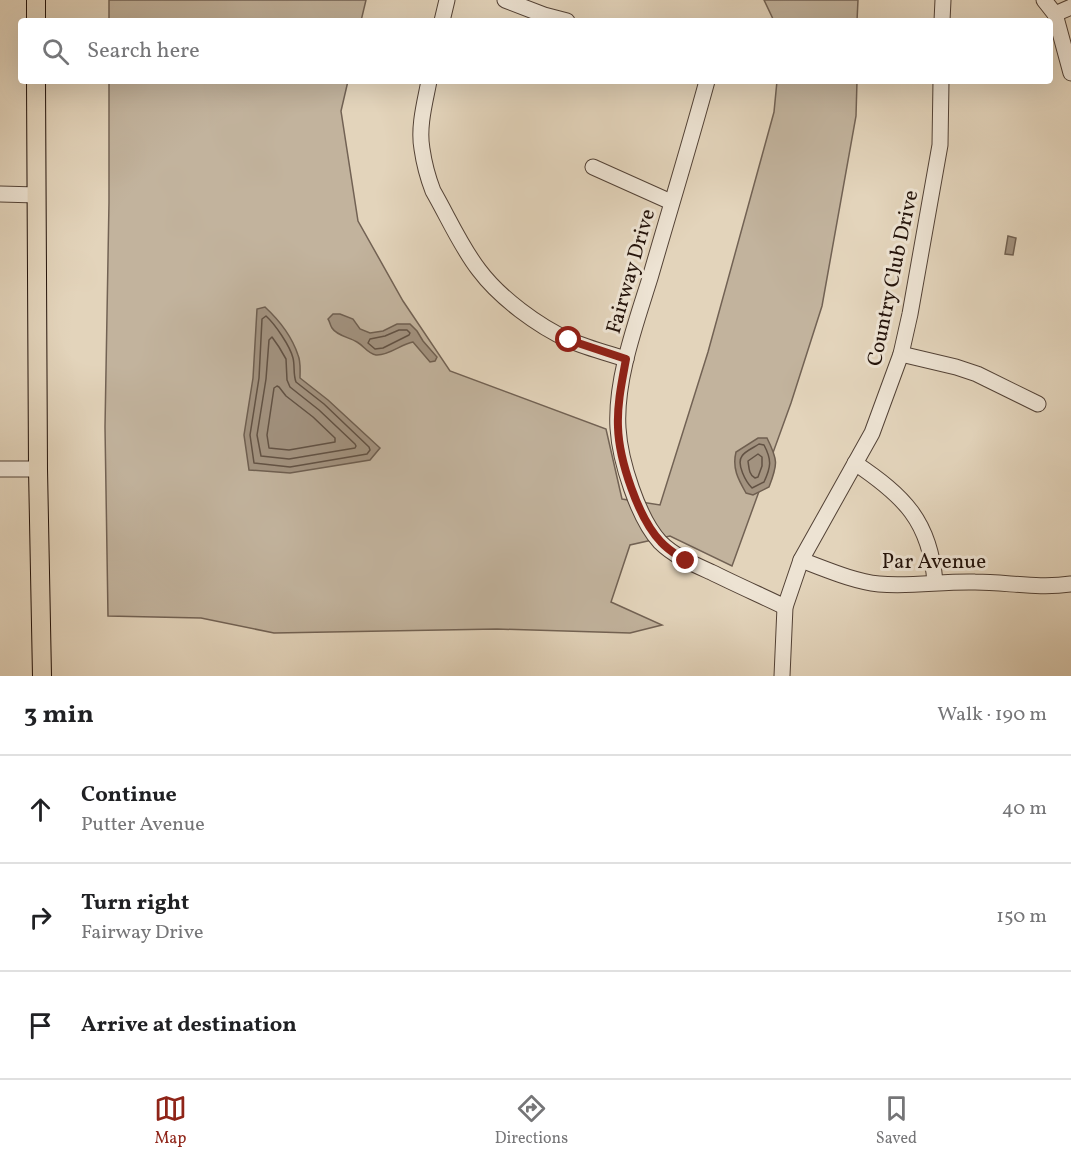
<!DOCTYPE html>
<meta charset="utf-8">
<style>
body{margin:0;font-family:Vollkorn,serif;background:#f6f6f6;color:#202124}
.stop{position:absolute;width:18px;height:18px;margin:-14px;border:4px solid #8f2418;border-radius:50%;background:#fff}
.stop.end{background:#8f2418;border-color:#fff;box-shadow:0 2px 6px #0008}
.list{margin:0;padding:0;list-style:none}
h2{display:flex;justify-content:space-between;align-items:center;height:78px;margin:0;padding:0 24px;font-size:26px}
h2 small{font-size:20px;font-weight:400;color:#757577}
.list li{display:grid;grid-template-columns:39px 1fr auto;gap:18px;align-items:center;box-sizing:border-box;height:108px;padding:0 24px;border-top:2px solid #e0e0e0}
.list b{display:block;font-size:22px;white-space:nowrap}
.list p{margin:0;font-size:20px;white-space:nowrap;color:#757577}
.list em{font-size:20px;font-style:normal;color:#757577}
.icon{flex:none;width:33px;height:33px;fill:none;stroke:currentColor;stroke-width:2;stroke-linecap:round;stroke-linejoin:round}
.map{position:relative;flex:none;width:1071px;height:676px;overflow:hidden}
.search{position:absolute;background:#fff;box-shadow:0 6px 24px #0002;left:18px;right:18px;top:18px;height:66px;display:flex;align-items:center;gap:15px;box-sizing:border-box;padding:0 21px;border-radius:6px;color:#757577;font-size:22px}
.sheet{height:402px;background:#fff}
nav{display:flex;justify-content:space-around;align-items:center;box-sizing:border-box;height:84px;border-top:2px solid #e0e0e0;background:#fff;font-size:16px;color:#757577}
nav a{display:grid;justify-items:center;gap:3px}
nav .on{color:#8f2418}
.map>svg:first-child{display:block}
.green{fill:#c2b39d;stroke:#726254;stroke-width:1.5}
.water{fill:#a2927f;stroke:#6f5f50;stroke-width:1.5}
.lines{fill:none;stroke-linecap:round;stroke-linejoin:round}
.shore{stroke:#625244;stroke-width:1.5}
.minor-casing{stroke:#534236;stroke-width:17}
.major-casing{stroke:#23120a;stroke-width:20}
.minor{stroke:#ede3d3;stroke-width:15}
.major{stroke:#e3d4bb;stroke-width:18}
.route{stroke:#8f2418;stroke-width:8}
.labels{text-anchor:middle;stroke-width:6;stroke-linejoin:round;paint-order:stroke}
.street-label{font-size:21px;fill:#23120a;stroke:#ede3d3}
</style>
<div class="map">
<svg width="1071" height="676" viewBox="0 0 1071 676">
<rect width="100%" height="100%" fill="#e3d4bb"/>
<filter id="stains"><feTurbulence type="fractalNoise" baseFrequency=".00333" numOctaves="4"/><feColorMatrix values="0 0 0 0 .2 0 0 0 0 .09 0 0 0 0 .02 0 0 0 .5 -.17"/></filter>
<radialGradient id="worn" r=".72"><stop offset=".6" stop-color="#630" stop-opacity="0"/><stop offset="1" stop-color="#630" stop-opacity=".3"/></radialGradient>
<g class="green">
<path d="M109,0H366L361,21H109Z"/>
<path d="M764,0H858L857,21H774Z"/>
<path d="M109,81H348L341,111L358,221L403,301L450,371L606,429L622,499L660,505L708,352L774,112L777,81H857L856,116L822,306L791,403L732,566L670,536L630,545L611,602L662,625L630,633L497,629L274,633L201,618L108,616L105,427L109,202Z"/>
</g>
<g class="water">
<path d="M1008,236L1016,238L1013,255L1005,254Z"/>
<path d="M265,307C279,320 292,337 298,355C301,362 300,371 300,378L328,400L380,448L370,460L290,473L249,470L244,435L253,378L257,309Z"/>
<path d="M333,314H340L353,319L360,329L370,333L383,331L397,324H410L417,331L423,341L437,357L435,361L430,362L413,342C401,344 389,356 376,355C368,354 364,346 357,342C349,337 337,336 332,328C330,325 330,322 328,319Z"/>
<path d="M758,438H767C778,460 778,464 769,487L753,495L746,493C738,479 732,468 736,452Z"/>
</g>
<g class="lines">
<g class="shore">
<path d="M266,316C275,324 290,346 293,358C295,366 293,374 296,382L324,404L369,447L370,450L367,454L290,467L254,463L250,435L259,378L262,319Z"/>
<path d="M399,330H407L410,333L409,335L383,348L375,349L368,343L370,339L385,336Z"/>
<path d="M272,337L279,347L286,359L287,380L290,387L319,410L355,444L356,446L355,448L289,459L261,456L257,435L266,379L269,340Z"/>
<path d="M277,386L279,387L286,396L313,417L335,438V442L289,450L269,448L267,435L274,388Z"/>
<path d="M759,444L764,445C772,460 771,467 764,482L752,488C746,482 736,464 742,456C745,451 755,447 759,444Z"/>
<path d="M758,454L762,457V466L758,477L755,478C749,475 749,468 748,461Z"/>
</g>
<g class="minor-casing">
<g id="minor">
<path d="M505,0L544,15L567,21"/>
<path d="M1044,0L1055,14L1071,73"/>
<path d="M1055,14L1071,7"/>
<path d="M442,21L447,0"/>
<path d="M942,21L943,0"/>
<path d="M429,81C425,102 418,127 422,149C424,163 428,178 433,191C448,217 461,247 479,270C500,298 538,326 569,340C587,348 607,353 626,359"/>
<path d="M707,81C689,147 669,212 650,278C636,323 615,380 618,428C620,461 638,518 660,542C674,556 693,564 711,572C735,584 760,595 785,607"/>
<path d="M593,167L671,202"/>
<path d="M0,194L37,195"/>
<path d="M901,354L956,367L977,374L1038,404"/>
<path d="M855,463C904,496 930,521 935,582"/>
<path d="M0,469H38"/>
<path d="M801,560C826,569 852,581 879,584C911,587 943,581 975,582C1007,582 1039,589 1071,584"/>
<path d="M782,676L785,607L801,560L872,433L901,354L910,314L940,145L941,81"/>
</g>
</g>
<g class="major-casing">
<g id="major">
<path d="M36,0V21"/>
<path d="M36,81L38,469L42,676"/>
</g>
</g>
<use href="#minor" class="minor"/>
<use href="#major" class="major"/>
</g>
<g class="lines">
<path class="route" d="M569,340L626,359C622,381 617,404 618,427C619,460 638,518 661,542C668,550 677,555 686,561"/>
</g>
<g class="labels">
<g class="street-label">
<text transform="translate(630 271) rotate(-74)" y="7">Fairway Drive</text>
<text transform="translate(892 278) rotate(-78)" y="7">Country Club Drive</text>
<text x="934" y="568">Par Avenue</text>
</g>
</g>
<rect width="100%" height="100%" filter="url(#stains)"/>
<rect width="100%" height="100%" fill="url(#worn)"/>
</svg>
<div class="stop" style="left:569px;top:340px"></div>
<div class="stop end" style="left:686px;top:561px"></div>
<div class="search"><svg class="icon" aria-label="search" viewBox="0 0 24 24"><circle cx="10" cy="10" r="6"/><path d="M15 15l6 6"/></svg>Search here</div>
</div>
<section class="sheet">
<h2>3 min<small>Walk · 190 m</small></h2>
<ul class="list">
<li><svg class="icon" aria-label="ahead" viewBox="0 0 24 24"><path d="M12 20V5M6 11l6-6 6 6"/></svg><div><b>Continue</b><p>Putter Avenue</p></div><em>40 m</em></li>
<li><svg class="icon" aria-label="right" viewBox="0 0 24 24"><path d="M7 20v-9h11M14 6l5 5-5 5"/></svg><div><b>Turn right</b><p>Fairway Drive</p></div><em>150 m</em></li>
<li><svg class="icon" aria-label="arrive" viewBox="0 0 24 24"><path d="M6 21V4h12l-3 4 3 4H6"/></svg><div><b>Arrive at destination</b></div></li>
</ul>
</section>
<nav>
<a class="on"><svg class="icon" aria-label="map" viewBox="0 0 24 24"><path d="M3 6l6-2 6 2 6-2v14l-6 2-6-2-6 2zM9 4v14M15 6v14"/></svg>Map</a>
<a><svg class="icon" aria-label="directions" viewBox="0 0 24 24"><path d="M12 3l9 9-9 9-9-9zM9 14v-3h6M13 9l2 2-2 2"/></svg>Directions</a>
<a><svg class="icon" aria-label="saved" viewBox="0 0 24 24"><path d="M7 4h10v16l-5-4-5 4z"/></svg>Saved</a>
</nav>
